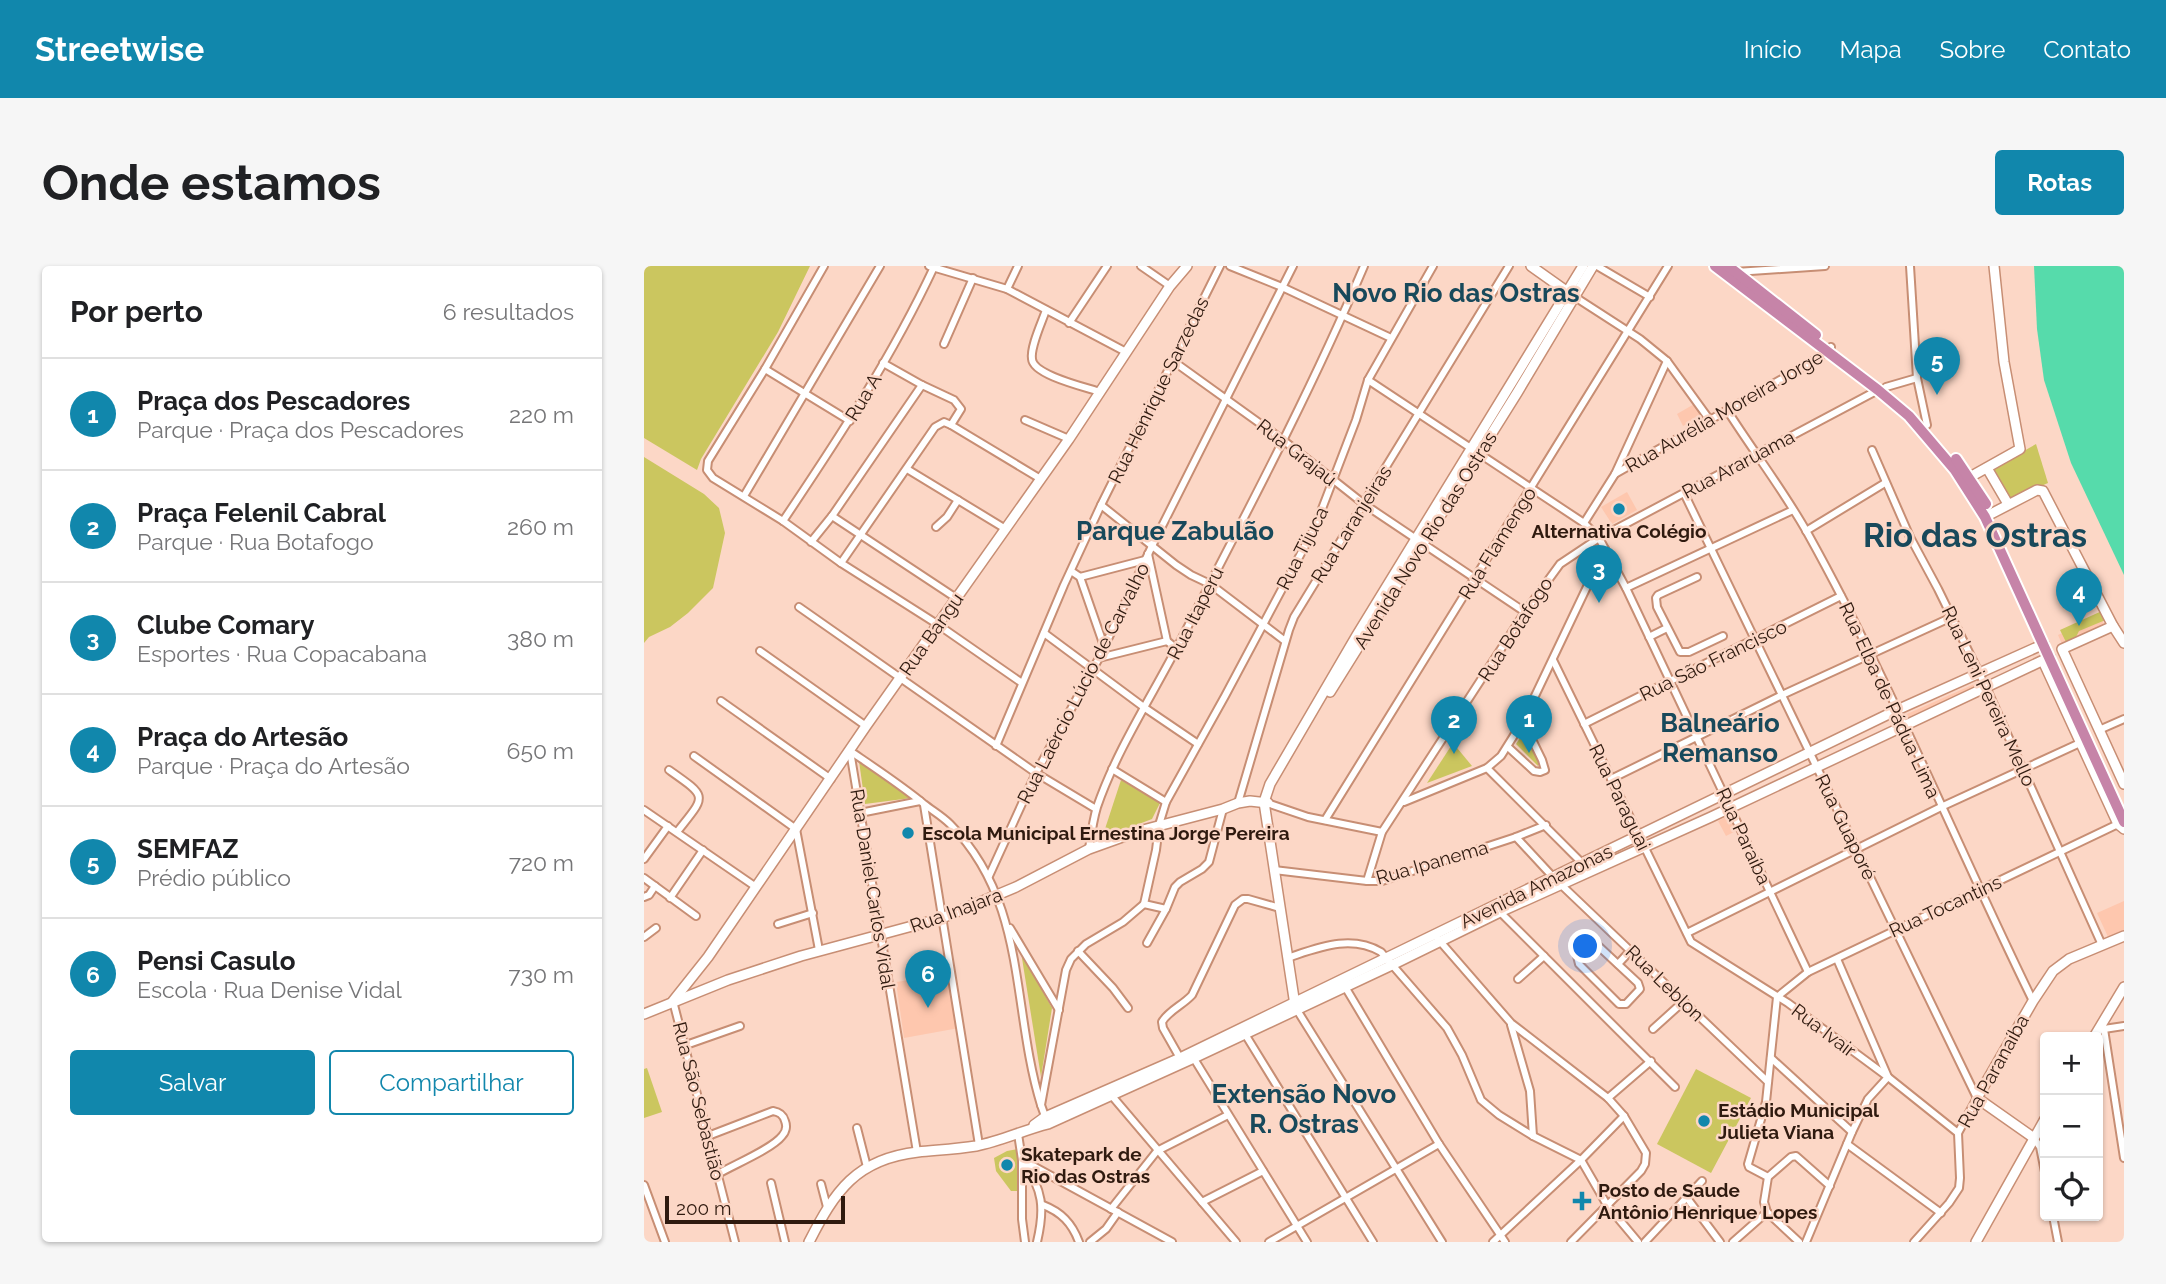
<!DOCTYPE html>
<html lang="pt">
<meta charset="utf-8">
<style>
body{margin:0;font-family:Raleway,sans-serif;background:#f6f6f6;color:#202124}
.controls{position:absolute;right:21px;bottom:21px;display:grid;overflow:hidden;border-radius:7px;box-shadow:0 2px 5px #0004}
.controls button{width:63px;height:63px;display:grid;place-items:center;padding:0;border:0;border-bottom:2px solid #e0e0e0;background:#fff;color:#202124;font:35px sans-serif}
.scale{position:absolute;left:21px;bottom:18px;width:180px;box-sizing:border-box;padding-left:7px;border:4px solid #2f1a0f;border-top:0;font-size:19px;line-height:24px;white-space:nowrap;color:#2f1a0f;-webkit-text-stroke:5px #fcd7c6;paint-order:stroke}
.you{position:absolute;left:942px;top:681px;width:24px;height:24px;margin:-18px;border:5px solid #fff;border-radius:50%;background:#1a73e8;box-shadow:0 0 0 10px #1a73e833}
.badge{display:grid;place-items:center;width:46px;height:46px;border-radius:50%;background:#1187ac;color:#fff;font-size:23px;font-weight:700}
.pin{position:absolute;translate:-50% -58px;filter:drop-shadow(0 2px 4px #0008)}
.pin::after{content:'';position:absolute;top:37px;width:24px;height:21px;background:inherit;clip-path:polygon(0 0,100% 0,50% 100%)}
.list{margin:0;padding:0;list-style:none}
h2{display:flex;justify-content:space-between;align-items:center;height:91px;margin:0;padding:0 28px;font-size:30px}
h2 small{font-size:23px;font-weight:400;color:#757577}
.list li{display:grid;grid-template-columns:46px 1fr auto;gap:21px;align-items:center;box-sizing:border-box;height:112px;padding:0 28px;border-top:2px solid #e0e0e0}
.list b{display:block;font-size:26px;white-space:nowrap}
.list p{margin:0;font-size:23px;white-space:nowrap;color:#757577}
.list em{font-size:23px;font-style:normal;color:#757577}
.actions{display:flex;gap:14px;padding:21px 28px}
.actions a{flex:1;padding:16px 0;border:2px solid #1187ac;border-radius:7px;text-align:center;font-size:24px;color:#1187ac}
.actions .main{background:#1187ac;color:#fff}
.icon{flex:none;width:38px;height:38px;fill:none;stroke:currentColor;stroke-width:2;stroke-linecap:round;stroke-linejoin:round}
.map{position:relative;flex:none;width:1480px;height:976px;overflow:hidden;border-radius:7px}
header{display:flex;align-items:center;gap:42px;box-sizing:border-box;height:98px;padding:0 35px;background:#1187ac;color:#fff}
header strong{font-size:33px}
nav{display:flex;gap:38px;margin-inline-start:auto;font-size:24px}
.intro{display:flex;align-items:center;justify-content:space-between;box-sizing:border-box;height:168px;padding:0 42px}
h1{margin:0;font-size:49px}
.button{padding:18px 32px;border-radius:7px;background:#1187ac;color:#fff;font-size:24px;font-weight:700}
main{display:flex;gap:42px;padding:0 42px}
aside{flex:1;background:#fff;border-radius:7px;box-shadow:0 2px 5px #0004}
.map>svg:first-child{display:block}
.built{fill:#fec7ae}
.green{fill:#cbc65f}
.water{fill:#56dbab}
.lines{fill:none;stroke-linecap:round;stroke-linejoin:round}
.street-casing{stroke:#c78e74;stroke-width:10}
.secondary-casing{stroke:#c78e74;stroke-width:12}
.highway-casing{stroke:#fff;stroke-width:14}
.street{stroke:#fff;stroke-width:6}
.secondary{stroke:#fff;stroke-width:9}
.highway{stroke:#c684a8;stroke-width:10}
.poi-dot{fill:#1187ac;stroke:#fcd7c6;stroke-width:2.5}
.labels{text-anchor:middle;stroke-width:5;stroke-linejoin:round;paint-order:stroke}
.street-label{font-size:19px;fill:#2f1a0f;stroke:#fcd7c6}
.poi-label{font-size:19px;font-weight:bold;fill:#2f1a0f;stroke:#fcd7c6;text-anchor:start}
.district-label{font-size:26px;font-weight:bold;fill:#18495b;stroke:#fcd7c6}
.town-label{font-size:33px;font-weight:bold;fill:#18495b;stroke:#fcd7c6}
</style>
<header>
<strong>Streetwise</strong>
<nav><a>Início</a><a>Mapa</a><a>Sobre</a><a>Contato</a></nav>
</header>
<div class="intro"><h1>Onde estamos</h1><a class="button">Rotas</a></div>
<main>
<aside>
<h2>Por perto<small>6 resultados</small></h2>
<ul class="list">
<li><span class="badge">1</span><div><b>Praça dos Pescadores</b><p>Parque · Praça dos Pescadores</p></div><em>220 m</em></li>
<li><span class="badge">2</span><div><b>Praça Felenil Cabral</b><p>Parque · Rua Botafogo</p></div><em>260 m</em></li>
<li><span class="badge">3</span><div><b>Clube Comary</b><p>Esportes · Rua Copacabana</p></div><em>380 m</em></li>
<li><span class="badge">4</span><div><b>Praça do Artesão</b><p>Parque · Praça do Artesão</p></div><em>650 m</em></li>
<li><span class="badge">5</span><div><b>SEMFAZ</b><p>Prédio público</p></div><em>720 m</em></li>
<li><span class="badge">6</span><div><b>Pensi Casulo</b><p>Escola · Rua Denise Vidal</p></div><em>730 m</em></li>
</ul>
<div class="actions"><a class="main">Salvar</a><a>Compartilhar</a></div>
</aside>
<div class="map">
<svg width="1480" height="976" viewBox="0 0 1480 976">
<rect width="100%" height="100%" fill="#fcd7c6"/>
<g class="built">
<path d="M1052,137L1061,149L1039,160L1033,148Z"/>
<path d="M983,226L993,244L968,258L957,241Z"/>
<path d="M1457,350L1460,359L1418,378L1414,369Z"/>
<path d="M1335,416L1338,422L1266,455L1263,448Z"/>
<path d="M1084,550L1092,565L1082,570L1074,555Z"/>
<path d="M1480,635V667L1465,673L1453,647Z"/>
<path d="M306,708L315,762L260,772L252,716Z"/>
</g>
<g class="green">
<path d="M0,0H166L134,66L57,193L53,204L0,172Z"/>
<path d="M1392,178L1404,217L1365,234L1348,203Z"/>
<path d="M0,191L60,228L75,242L81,267L69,322L44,347L26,361L5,371L0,377Z"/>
<path d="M1460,344L1464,353L1435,365L1432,371L1422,376L1416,364Z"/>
<path d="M880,466L895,496L894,500L872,478Z"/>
<path d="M809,477L828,500L783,517Z"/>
<path d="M215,495L267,532L221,538Z"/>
<path d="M477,514L516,537L508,553L458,572Z"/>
<path d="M377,686L408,742L397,811Z"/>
<path d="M3,802L18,846L0,852V803Z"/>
<path d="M1052,803L1107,832L1067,907L1013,878Z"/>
<path d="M374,883L376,925H367L352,905L350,892L363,885Z"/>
</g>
<path class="water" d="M1390,0H1480V309L1427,197L1400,114L1393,63Z"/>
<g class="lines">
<g class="street-casing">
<g id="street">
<path d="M180,0L121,103L64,195L63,204L69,212L139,255L197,297L293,358L378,417"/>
<path d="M285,0L363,23L482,86"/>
<path d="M497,0L526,20"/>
<path d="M586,0L638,21L747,72"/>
<path d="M953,0L1006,31"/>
<path d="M1266,0L1273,112L1283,159"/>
<path d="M1092,6L1181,0"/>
<path d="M363,23L374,0"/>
<path d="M931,31L996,73L1023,95L1065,153"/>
<path d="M402,44C398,56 386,81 388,93C389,109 441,121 456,126"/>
<path d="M425,57L463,0"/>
<path d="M300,78L329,12"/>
<path d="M529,95L639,174L720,238L881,346"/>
<path d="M239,97L278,119L310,134L317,143L307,159L395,212"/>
<path d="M121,103L206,155"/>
<path d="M724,114L940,257L955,272L982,322L1164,706"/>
<path d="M1242,121L1273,112"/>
<path d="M1083,144C1109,185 1140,225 1164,268C1248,419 1313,580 1389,735"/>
<path d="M381,154L425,173"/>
<path d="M1228,184L1266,271L1294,323L1342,421L1458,679"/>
<path d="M263,203L360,262"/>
<path d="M971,208L1164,98L1183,86L1187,81"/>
<path d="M1040,227L1333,832L1314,867L1316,912L1315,922L1305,937L1270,976"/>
<path d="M100,230L236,0"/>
<path d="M457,239L532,299L547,309L566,318L641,375"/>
<path d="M188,250L312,332"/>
<path d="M139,255C194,173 248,91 290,1"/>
<path d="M940,257L971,208L1023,95"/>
<path d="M292,261L303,251L314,234"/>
<path d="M1162,265L1241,217"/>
<path d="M167,276L188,250L278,119"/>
<path d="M504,288L523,375L533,383"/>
<path d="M197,297L291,161L300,156L307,159"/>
<path d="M427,305L436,311L460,380"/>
<path d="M436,311L501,294"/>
<path d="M1053,311L1014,329L1012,332L1013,341L1036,386H1045L1079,370"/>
<path d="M982,322L1149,244"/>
<path d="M155,341L392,507L452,543"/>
<path d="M400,367L501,442L554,478"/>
<path d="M1005,371L1023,362"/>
<path d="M116,385L222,460"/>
<path d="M455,392L523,375"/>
<path d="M909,394L1047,676L1144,737L1244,811L1314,867"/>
<path d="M77,435L187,513"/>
<path d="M940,458L1197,330"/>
<path d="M1455,464L1480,453"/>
<path d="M352,480L420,319L457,239L576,0"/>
<path d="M864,481L890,505L896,506L901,504L898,494L879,455"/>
<path d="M206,485C231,502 257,519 280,538C289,545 298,550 306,558C384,636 367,742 397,839"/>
<path d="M206,485L273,886"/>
<path d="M50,490L152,563L175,684"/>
<path d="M843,502L946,605"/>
<path d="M468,503L522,536"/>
<path d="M25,504C65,532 62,529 33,566"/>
<path d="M967,513L1138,429L1308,351"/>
<path d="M760,536L843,502L857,490L879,455L961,283"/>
<path d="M594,537L645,364L650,351L865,0"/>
<path d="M626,538L664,551L738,566"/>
<path d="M280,539L335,879"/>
<path d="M0,544L112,621"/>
<path d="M216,547L276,535"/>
<path d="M681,554L1024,0"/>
<path d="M872,571L909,611L1124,816"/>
<path d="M445,583C447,569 449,554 453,541C474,480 512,424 541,366C603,246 667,125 720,0"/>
<path d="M0,593L24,560"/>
<path d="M630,604L723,615H738L872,571L902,559"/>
<path d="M345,610L392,507L455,392L508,280L649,0"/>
<path d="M0,612L52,650"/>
<path d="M723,615L738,566L881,346L916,298L955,272L1234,124"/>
<path d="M0,631L5,629L11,620"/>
<path d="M26,632L59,584"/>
<path d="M500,638L522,643"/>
<path d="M854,644L1031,821"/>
<path d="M134,658L169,647"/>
<path d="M366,662L415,744"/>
<path d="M1043,667L1297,541L1436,477"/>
<path d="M0,671L12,662"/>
<path d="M794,673L867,757L964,832L980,850L1002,887L1001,898L997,905L927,976"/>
<path d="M949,675L994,717L996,723L982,738H975L935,698L933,690L946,677Z"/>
<path d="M503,677L522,643L531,621L536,616L558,603L565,596L579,543"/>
<path d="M434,685L469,722L484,742"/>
<path d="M643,692C674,682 706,668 737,686L803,762L818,789L837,834L855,849L889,870L937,894L963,939L994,976"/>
<path d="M974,698L987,684"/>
<path d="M874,713L900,690"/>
<path d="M700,719L795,878L861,976"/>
<path d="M29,735L91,976"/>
<path d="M653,744L798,976"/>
<path d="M867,759L886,825L889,870"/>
<path d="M1457,761L1460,763L1480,892"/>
<path d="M1009,763L1040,735"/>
<path d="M1460,763L1480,760"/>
<path d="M601,768L729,976"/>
<path d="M42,779L96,760"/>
<path d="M549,791L663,976"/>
<path d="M536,792L519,762L518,756C524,745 539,739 548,729L591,639L599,633H604L636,642"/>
<path d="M1127,792L1208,866"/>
<path d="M468,830L592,976"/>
<path d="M964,832L1007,795"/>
<path d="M402,853L397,839L422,704L427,693L442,678L479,656L500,638L512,584L515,559L522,536L581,430L671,261L712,154L724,114L789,0"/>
<path d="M213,862L223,901"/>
<path d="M374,868L378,894V953L381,976"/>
<path d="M64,870L129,845C135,846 139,848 141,855C143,860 142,866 138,870C128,883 89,899 74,908"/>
<path d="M1390,872L1396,881L1401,906"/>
<path d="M1203,878L1297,947"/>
<path d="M378,894L528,976"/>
<path d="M379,895C399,924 401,942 393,976"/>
<path d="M1124,911L1105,901L1104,898L1122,836L1133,731L1164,706L1474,558"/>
<path d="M127,917L141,976"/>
<path d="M177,918L183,941"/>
<path d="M0,919L21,976"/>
<path d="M1043,932L1076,976"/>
<path d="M558,936L619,905"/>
<path d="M399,939C417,946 428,957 435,976"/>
<path d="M467,943L513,885L584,849"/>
<path d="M1123,946L1155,976"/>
<path d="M1409,950L1414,976"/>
<path d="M446,976L462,963L474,946"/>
<path d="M625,976L795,878"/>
<path d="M849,976L937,894L980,850"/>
<path d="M1001,976L1058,915"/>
<path d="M1089,976L1123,946L1120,936L1124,911L1147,891L1152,890L1186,920"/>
<path d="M1162,976L1208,866L1224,833L1244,811L1193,693"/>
</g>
</g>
<g class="secondary-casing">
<g id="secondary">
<path d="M887,0L925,27"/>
<path d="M1343,202L1364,238"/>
<path d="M1326,211L1376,183L1360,96L1350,0"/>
<path d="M1341,251L1393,224L1399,225L1469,360L1480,377"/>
<path d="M1469,360L1418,383L1480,518"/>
<path d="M1399,395L1474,558L1480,563"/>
<path d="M686,426L873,127L949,0"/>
<path d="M29,735L64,691L222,460L425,173L526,20L543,0"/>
<path d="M651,739L620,536L626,518L713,369L939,0"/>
<path d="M0,748L84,714L157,690L298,652L372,621L445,583L495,565L579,543L594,537L606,535L624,537"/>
<path d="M1450,771L1480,721"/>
<path d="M390,859L401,851L536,792L1253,444L1400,378"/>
<path d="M1390,872L1333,832L1389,735L1409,705L1425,693L1480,670"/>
<path d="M165,976C191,925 212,893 274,886C294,884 313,883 332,880C357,875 380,864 404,858L550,792L748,699L856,646L1067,551L1406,391"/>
<path d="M1332,976L1401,853"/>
</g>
</g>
<g class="highway-casing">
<g id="highway">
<path d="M1071,0L1234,124L1265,150L1311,204L1341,251L1480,556"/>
<path d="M1084,0L1172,69"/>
<path d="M1312,193L1342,238"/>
</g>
</g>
<use href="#street" class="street"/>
<use href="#secondary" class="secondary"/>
<use href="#highway" class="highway"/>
</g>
<g class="poi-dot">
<circle cx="975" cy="243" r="7"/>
<circle cx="264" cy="567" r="7"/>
<circle cx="1060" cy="855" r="7"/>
<circle cx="363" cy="899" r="7"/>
<path d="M934.5 924.5h7v7h7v7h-7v7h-7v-7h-7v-7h7z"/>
</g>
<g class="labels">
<g class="street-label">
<text transform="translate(514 124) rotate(-64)" y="7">Rua Henrique Sarzedas</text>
<text transform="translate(219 131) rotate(-59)" y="7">Rua A</text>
<text transform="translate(1080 145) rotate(-30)" y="7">Rua Aurélia Moreira Jorge</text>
<text transform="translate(653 186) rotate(38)" y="7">Rua Grajaú</text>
<text transform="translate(1094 198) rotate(-28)" y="7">Rua Araruama</text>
<text transform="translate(707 258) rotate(-58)" y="7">Rua Laranjeiras</text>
<text transform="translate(781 274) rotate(-58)" y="7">Avenida Novo Rio das Ostras</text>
<text transform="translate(853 277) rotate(-58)" y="7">Rua Flamengo</text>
<text transform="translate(658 282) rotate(-63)" y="7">Rua Tijuca</text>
<text transform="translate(551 347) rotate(-63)" y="7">Rua Itaperu</text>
<text transform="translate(871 363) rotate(-57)" y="7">Rua Botafogo</text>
<text transform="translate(287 368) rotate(-55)" y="7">Rua Bangu</text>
<text transform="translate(1069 394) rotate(-26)" y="7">Rua São Francisco</text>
<text transform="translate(439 417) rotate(-63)" y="7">Rua Laércio Lúcio de Carvalho</text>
<text transform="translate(1345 430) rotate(65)" y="7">Rua Leni Pereira Mello</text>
<text transform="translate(1246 434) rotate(65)" y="7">Rua Elba de Pádua Lima</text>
<text transform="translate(976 531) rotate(64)" y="7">Rua Paraguai</text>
<text transform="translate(1202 561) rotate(64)" y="7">Rua Guaporé</text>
<text transform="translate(1100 570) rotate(65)" y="7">Rua Paraíba</text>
<text transform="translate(788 596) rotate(-16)" y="7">Rua Ipanema</text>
<text transform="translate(892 620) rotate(-26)" y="7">Avenida Amazonas</text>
<text transform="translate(229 623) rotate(81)" y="7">Rua Daniel Carlos Vidal</text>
<text transform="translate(1301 640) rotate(-25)" y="7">Rua Tocantins</text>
<text transform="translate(312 644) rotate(-20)" y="7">Rua Inajara</text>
<text transform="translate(1021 717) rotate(44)" y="7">Rua Leblon</text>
<text transform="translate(1180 764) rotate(37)" y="7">Rua Ivair</text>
<text transform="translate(1349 805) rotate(-61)" y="7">Rua Paranaíba</text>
<text transform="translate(55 835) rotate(76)" y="7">Rua São Sebastião</text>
</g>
<g class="poi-label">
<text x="975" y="272" text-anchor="middle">Alternativa Colégio</text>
<text x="278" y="574">Escola Municipal Ernestina Jorge Pereira</text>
<text x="1074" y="851">Estádio Municipal<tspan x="1074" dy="22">Julieta Viana</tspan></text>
<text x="377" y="895">Skatepark de<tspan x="377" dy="22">Rio das Ostras</tspan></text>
<text x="954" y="931">Posto de Saude<tspan x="954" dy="22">Antônio Henrique Lopes</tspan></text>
</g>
<g class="district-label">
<text x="812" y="36">Novo Rio das Ostras</text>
<text x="531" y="274">Parque Zabulão</text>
<text x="1076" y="466">Balneário<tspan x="1076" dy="30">Remanso</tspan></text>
<text x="660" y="837">Extensão Novo<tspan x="660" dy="30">R. Ostras</tspan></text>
</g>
<g class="town-label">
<text x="1331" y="281">Rio das Ostras</text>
</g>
</g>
</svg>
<div class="controls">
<button>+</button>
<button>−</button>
<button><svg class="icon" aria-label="locate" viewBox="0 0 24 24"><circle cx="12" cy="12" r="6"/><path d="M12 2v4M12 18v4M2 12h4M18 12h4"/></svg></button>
</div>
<div class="scale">200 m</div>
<div class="you"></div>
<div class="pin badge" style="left:885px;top:487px">1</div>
<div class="pin badge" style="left:810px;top:488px">2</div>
<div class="pin badge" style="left:955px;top:337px">3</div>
<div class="pin badge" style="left:1435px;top:360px">4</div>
<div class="pin badge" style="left:1293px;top:129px">5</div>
<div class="pin badge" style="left:284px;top:742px">6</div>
</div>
</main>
